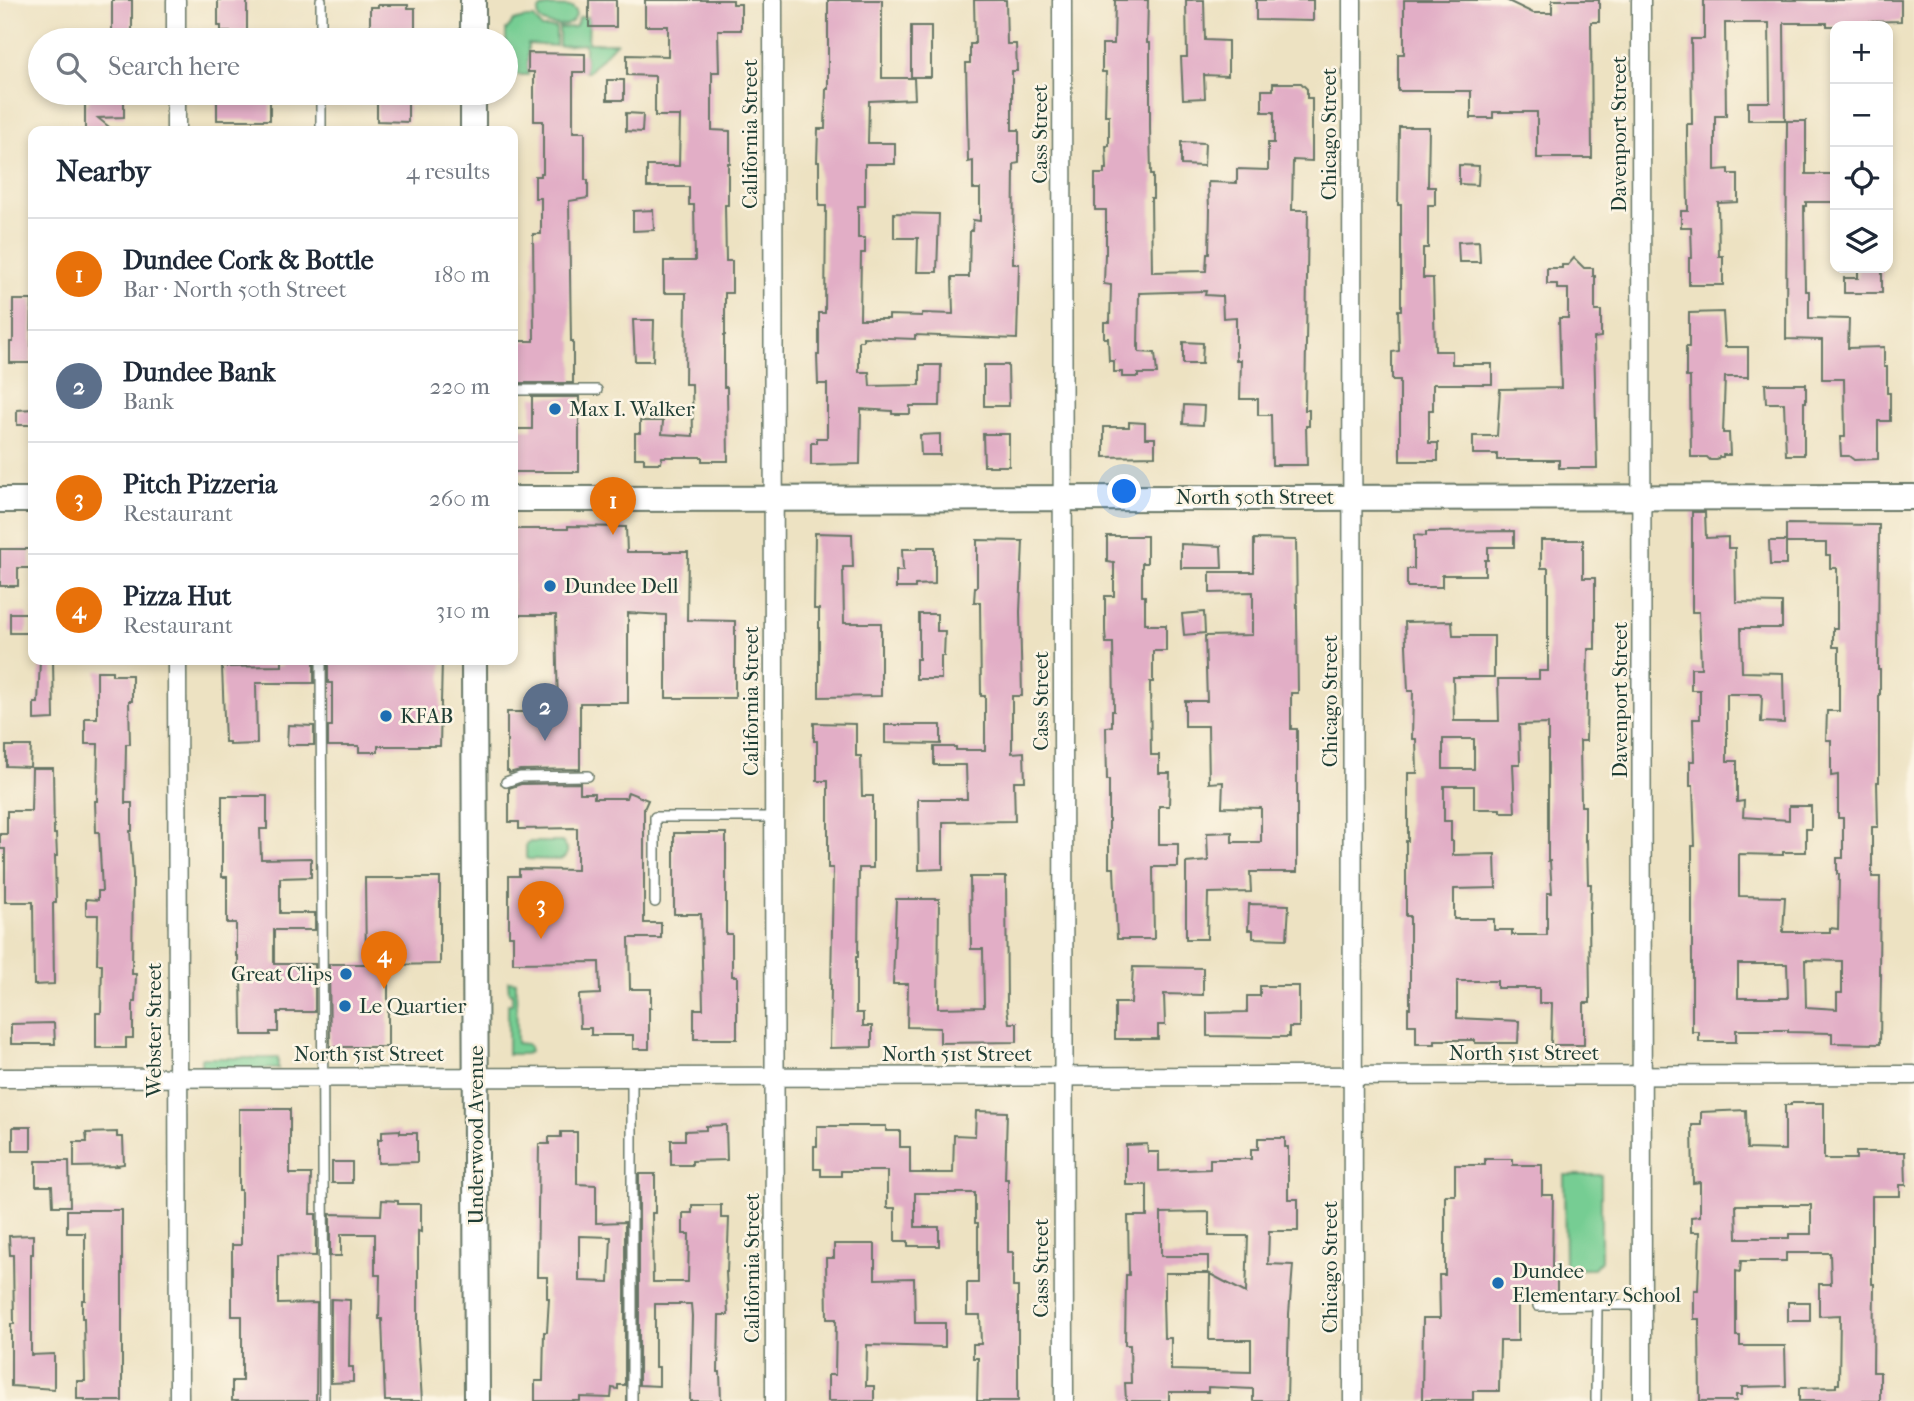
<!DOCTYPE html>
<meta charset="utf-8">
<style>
body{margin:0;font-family:"IM FELL French Canon",serif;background:#f6f6f7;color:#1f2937}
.controls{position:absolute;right:21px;top:21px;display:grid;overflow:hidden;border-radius:14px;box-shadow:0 4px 10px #0003}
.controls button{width:63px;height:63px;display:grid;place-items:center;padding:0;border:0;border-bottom:2px solid #e0e1e3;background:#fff;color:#1f2937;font:35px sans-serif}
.you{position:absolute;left:1125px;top:492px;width:24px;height:24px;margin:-18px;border:5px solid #fff;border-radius:50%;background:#1a73e8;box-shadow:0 0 0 10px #1a73e833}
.badge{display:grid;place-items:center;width:46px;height:46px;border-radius:50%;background:#d93025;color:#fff;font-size:23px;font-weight:700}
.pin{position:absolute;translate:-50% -58px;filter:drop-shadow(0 2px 4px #0008)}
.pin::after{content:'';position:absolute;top:37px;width:24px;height:21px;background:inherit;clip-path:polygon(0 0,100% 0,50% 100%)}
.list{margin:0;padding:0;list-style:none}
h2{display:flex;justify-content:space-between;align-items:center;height:91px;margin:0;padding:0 28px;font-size:30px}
h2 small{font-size:23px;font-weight:400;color:#747a83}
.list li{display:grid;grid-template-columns:46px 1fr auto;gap:21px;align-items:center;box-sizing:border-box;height:112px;padding:0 28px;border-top:2px solid #e0e1e3}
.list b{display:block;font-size:26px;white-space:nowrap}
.list p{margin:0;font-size:23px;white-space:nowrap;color:#747a83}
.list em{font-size:23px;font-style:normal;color:#747a83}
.icon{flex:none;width:38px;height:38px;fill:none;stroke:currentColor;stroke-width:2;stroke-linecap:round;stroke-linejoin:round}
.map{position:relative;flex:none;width:1914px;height:1401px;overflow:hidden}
.search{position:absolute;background:#fff;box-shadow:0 4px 10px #0003;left:28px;top:28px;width:490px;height:77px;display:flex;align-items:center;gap:18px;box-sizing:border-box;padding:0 24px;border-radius:38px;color:#747a83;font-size:26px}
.panel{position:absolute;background:#fff;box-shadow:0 4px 10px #0003;left:28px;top:126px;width:490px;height:539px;border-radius:14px}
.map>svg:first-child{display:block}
.green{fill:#76cd93;stroke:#4a8564;stroke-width:2}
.building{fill:#e2aec6;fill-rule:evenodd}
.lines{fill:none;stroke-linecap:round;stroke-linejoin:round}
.lane-casing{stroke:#677766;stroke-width:12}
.street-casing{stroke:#677766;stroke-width:21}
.secondary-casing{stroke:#677766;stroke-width:28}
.lane{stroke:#fff;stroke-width:9}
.street{stroke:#fff;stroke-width:18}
.secondary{stroke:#fff;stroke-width:24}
.poi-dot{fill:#1f6fb2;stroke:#fcf5e5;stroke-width:2.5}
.labels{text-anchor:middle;stroke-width:5;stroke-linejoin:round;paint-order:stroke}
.street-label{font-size:21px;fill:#1f3d34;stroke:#fcf5e5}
.poi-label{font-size:21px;fill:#1f3d34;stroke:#fcf5e5;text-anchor:start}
</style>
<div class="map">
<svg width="1914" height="1401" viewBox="0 0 1914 1401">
<rect width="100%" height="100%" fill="#fcf5e5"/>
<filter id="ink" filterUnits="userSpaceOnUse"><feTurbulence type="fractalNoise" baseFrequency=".0143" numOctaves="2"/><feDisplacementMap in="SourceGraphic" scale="14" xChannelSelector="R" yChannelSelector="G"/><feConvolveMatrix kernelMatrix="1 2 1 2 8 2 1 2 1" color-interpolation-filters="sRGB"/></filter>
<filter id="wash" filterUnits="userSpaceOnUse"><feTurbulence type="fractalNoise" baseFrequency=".00686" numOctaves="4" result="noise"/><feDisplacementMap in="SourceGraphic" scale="28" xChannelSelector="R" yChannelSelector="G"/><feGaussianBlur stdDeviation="1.57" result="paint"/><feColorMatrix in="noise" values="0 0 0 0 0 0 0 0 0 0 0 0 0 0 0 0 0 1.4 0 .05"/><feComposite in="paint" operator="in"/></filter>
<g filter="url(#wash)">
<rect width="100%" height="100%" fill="#ede2c2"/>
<g class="green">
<path d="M550,6L572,7L576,11C577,30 549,28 539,19L538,12L541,8Z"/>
<path d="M580,17H589L588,43H616L588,72H585V44L559,46V28L575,27Z"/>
<path d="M524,18H534L542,28H556V46L528,44V75H506V30L514,21Z"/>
<path d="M530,842H562L567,848C568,854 566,858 560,860L528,859L526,858V844Z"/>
<path d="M508,981L516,982L517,1043L526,1044L529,1046L530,1052L525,1054H508V1004H512V993H509Z"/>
<rect x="201" y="1058" width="77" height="11"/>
<path d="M1564,1175H1601V1261L1594,1269H1565Z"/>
</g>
<g id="blocks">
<g class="building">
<rect x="112" y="0" width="20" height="34"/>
<path d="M218,0H247V32H221V26H218Z"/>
<rect x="589" y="0" width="27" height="27"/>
<path d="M645,0H733V4H741V30H718L719,72H712V130L730,131V163H728V205H725L726,261H732V293H725V335H724V387H727L728,461H702V457H662L661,463H644V458H635V433H640V421H663L662,434L693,436L692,384H685L686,293H664V261H695L694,205H689V187H647V166H679L680,116H655V76L627,75V55L668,56V26H645Z"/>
<path d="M828,0H882V78H914L915,99L869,101L868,143H895V164H865V206H858V238H865V253H861L860,319H889V315L922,316V313L953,314L952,277H969L970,231H972L973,220L980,221V189H973V161L968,162L966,63H970V44H975L974,0H1006L1007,44H1016L1017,71H1012V130H1019V163L1014,164L1013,264H1019L1017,339L915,335V339L863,337V341H859V372H869L870,386L920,385V365H941L940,406H910V414H892V411L861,409L860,464L811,465V443H817V438H827V384H818L817,355H819V313H825L826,206H819V162H817L818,129H825L826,89H828Z"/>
<path d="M1115,0H1148L1147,43H1150V128L1151,175H1153V198H1151L1152,272L1206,271L1207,254H1209L1210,209H1209L1208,182L1237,183V169L1268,170V143H1274V112H1262V90H1273V83H1301L1307,89V98H1312V161L1293,160L1292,210H1308L1305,410H1309V426H1306L1307,465H1272L1271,415H1258V399H1240L1241,360H1236V317L1223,318L1222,296L1205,295L1206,291L1139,293L1138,346L1139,345V352L1155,353L1157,374H1138V377H1122V372H1114V361H1109L1108,338H1104V322H1110L1111,285L1104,284L1105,254H1106V210H1095V174H1104V169H1107L1106,146H1109V115H1105L1106,72H1102V44H1114Z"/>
<path d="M1186,0H1204L1205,40L1228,41V76L1204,75L1205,98L1183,99L1181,57H1187Z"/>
<path d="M1256,0H1313V21L1256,20Z"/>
<path d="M1404,0H1506L1533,13H1552V0H1599V22H1591L1592,158H1537V112H1493V118H1471V91H1398V54H1404Z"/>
<path d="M1704,0H1901V21L1862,22V26H1827V23H1784L1785,120H1748V102H1770L1769,23H1725L1726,116H1715V170L1729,169V174H1738V202L1718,203L1719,256H1723V285H1689V258H1692L1691,227H1681V211H1688L1687,147V124H1692L1691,39H1704Z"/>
<path d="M378,5H408V8H415V29L395,30V32H370V7H378Z"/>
<rect x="911" y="26" width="20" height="51"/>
<path d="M528,53L585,54V72H573V132H585V180H588V198L569,201L571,341H573V383H513V341H534L533,234H541V198H535V176H541V173H543V121H534V72H528Z"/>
<rect x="607" y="80" width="17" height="20"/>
<path d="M89,93L124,94V117L98,118L114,131H85V104H89Z"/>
<rect x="217" y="93" width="53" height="27"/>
<path d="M377,93H398V96H408V122L377,121Z"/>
<path d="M626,113L643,114L642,132L626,131Z"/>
<path d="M1787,121H1806V174H1835V202H1806V206H1804L1805,291H1809V318L1849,319L1848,348L1884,347V367H1887V393H1890V421H1878V459L1854,460L1849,456H1841L1840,437H1845L1844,379H1822V340L1786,339Z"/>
<path d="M1399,127H1429L1428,187H1435V205H1428V248H1423V278H1433L1435,351H1452V364H1492V384H1433V410H1429V443H1438V461H1400V380H1392V352L1399,351L1398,310H1401V205H1398Z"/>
<path d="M1181,142L1205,143L1204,166L1181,165Z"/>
<path d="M1459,165L1479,166L1478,185L1459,184Z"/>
<path d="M653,210L654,230L633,231V211Z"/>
<path d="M894,213L939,214L937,272H917L918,238H894Z"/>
<path d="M1479,241L1480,262H1459L1458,242Z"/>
<path d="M1574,258L1584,268H1593V276H1595V311H1601V337L1594,338L1597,468H1559V460H1497V454H1473V436H1497L1500,389L1561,388L1559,318H1568V289H1557V284H1547V268H1562V265H1568Z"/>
<path d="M1858,268H1882V293H1844V278H1858Z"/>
<path d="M13,300H32L31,363H10V342H13Z"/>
<path d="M1723,312L1725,347H1748V377H1725L1723,433H1729L1730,455H1723V457H1719L1717,460H1710L1707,457H1691L1690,377H1686V347H1689V313Z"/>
<path d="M633,320H654L653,361H635Z"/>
<path d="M1183,342L1203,343L1202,364H1183Z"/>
<path d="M984,365H1008L1009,406H984Z"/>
<path d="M1765,384H1806V402H1804V455H1786L1784,403H1766Z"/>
<path d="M532,397H579V472H513V429H532Z"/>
<path d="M1184,405L1204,406L1203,425L1183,424Z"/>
<path d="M33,409V425H17V410Z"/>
<path d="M1129,422L1145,423V438H1155V456L1104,457V427H1129Z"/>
<path d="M940,434V455H921L920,435Z"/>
<path d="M983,434H1009V466H984Z"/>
<path d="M1692,512H1705L1706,538L1728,537V548H1735L1736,602L1782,603V628H1741L1742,672L1783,673L1784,723L1761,722L1762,695L1760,694H1727V761H1737V802L1744,801L1743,817L1789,820V806H1811V829H1806V852H1783V855L1739,854V896L1785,897L1783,932H1830V928L1838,929L1839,874H1837V858H1843V818H1838V775L1831,776V740H1826L1827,711H1839V647H1833V628H1837V568H1830V555H1826V543H1786V524L1879,525L1878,670H1880V694H1879V782H1877L1878,827H1872V877H1880L1879,974H1881L1880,1044L1832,1043V1033L1788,1032V1030H1736V1042H1699V1032H1692V846H1695L1693,786H1690V761H1694L1693,719H1700V690H1691V668H1701L1699,612H1692ZM1805,960L1842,961V993H1837V1009L1806,1007ZM1738,964H1787L1788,998H1738Z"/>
<path d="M568,526L626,527L627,552H688L687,620L735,621V698H666V615L628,613V703H580V769L520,770L509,773V771H507V712H558L556,615H513V529H568Z"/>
<path d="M1514,531V547H1488V560H1485V575H1442V587H1407V569H1414V535L1426,536V532Z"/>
<path d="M815,533L852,534L853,567H843L844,623H881V696L819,697V609H814Z"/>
<path d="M1107,536H1147V563H1142V596H1145V623H1148V625H1166V651H1153V682H1150L1151,755H1159V773H1170L1169,806H1159V844H1178V867H1153L1154,939H1117L1114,868H1109V780H1107L1106,727L1112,726V711H1114L1113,643H1106L1105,631V596H1114V563L1107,562Z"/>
<path d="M1254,539L1296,540L1298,693H1291V729H1297V872H1250L1251,892L1208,893L1207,939H1186V863L1208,861L1207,833L1232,832V842H1261V808L1222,807L1223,782L1209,783L1208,726H1185V701H1207L1205,636L1252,635V622H1253V592L1210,593V572H1254Z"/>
<path d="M977,540L1023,541L1020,612L1022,696H1012V753L1024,752L1025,781H1014L1015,821L943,822V869L919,870L918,799H967L966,765H934V747H956V750H985V696H981L980,602H974L975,587H977Z"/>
<path d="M1541,540H1583V578H1595V649H1588L1586,741H1580L1581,806H1585V841L1587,840L1588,884H1591L1590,913H1589L1590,1003H1584V1045H1551L1552,1003H1539V988H1497V981H1457V1018L1519,1021L1518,1043H1475V1040H1435V1044H1416V1025H1408V1008H1410V916H1406V841H1408V773H1417L1416,739H1412L1413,691H1408L1405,622L1452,621L1453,636H1494V677H1453L1454,721H1499L1498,679H1539V671H1548V568H1541ZM1548,724V861H1550L1552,893H1547V935H1512V930H1494V919H1454V889L1496,888L1495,854L1453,855V841H1451V821H1444V786H1474V809H1500V812H1515L1513,764H1520L1519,725ZM1443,739H1474V769H1443Z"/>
<path d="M1769,541H1786V565H1770Z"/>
<path d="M1181,544L1221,546L1222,568H1181Z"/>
<path d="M918,547H935V584L915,585V588H896V571H903L902,549H918Z"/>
<path d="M0,549H30V568H18V586H0Z"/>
<path d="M1204,612L1205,633L1184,635L1182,614Z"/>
<rect x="10" y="613" width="17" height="20"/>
<path d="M919,614H937V631H945L944,656H941V679H916V659H919Z"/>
<path d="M40,660H53L54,719L34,720V703H38Z"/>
<path d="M282,660H314V683H256L257,744L229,745V742H225L222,667L282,666Z"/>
<path d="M328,660H442L440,746H378V752H359V746H328V726H332V683H328Z"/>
<path d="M97,671H112V675H132V701H129L130,744H126L125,803H132V831H130L133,875L132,974H136L135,1002H133V1038H126V1048H96V1013H101L102,964H97L98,915H86V899L98,900V891H102L99,832H96L95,801H97L98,744H85V718H97Z"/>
<path d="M814,723L856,724V756H861L862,796H873V868H859L858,957H856V1013H863V1026H872V1047L830,1048L833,868H828V781H817V741H814Z"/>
<path d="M288,725L314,726V745H287Z"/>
<path d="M885,725H941V744L885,743Z"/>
<path d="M6,746H31L30,767L6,766Z"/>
<path d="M32,768H53L54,834H56L57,856H55L56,903H53L54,984L34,985L33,902H5V849H0V834H7V811H31Z"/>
<path d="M580,783V793H594V798H626L628,792L648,800L644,809V923H661V938H629L630,989H651V1008H649V1049H633V1035H591V1028H580L579,995L600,994L599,962L513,963V936H509V876H519V869L577,870V828L519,829V822H509V788L521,784Z"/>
<path d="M222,796H267V829H260L261,859L311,858V877L280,878V913H315V930H274V964H315V1012H278V1032H270V1035H242L241,973H238V956H236V923H227V877H222Z"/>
<path d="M674,833H726V934H732V976H737V1039H694V1009H703L701,914H674Z"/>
<path d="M970,877H1006L1007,1007L1009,1023H1017V1042L940,1043V1028L907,1027L908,984H893L896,899H939L938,1008L984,1007L983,949H971Z"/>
<path d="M365,878H440V964L388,965V1047H330L329,964H366Z"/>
<path d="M1249,904L1289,905L1287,939L1253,938V930H1248Z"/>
<path d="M1133,967L1203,968V995L1164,994L1165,1025H1158V1039H1115V1003H1131Z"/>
<path d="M1260,986H1299V1027H1289V1037L1207,1036V1013L1247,1012V996H1260Z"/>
<path d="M54,1023L55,1044H11V1024Z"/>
<path d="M1791,1103H1824V1159H1856V1152H1905L1906,1185H1900V1196H1872V1284H1874L1873,1372H1880V1401H1799V1388L1836,1387V1384H1839L1840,1315L1819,1316V1284H1831L1830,1253H1786V1261H1741L1740,1272L1736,1271V1336H1740V1346H1785L1786,1386L1742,1387V1395H1736V1401H1700L1699,1319H1694V1290H1698L1700,1232H1691V1217L1700,1216V1182L1693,1183L1692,1125H1701V1112L1746,1110L1747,1149L1785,1150V1105H1791ZM1736,1205H1811V1234H1789V1238H1737Z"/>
<path d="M239,1109H290V1174H311L310,1214H316V1256L278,1255V1304L317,1303L316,1401H232V1381H242V1316H232V1245H241V1190H239Z"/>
<path d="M976,1111L1007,1112L1005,1179H1008V1252H1013V1287H1018V1401H977L978,1358H973V1344H981L980,1315H967V1283H978V1223H975V1193H915V1227H939V1246H908V1241H895V1208H887V1171H841V1176H821V1169H814V1146H817V1126H886V1131H900V1147H910V1173H953L954,1135L975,1136Z"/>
<path d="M726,1125L727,1160L692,1161V1165H671V1140H685V1131L706,1130V1126Z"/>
<rect x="13" y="1127" width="18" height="24"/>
<path d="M400,1130V1133H417V1162L378,1163V1139H382V1131Z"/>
<path d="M117,1132V1137H123L124,1164L117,1165L118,1166L74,1167V1142H87L86,1133Z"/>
<path d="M561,1132H577V1184L596,1185V1223L625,1222V1385H618V1389L612,1388L611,1398L580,1397V1401H535V1381H543L544,1332H547L549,1298H547V1277H537L539,1144H549V1137H561ZM579,1236L611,1237L609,1282L579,1281Z"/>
<path d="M1258,1138H1285V1147H1288V1199H1298V1231H1269L1268,1264L1293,1265L1289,1314L1287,1401H1253V1389L1208,1387V1392H1169V1401H1126L1125,1383H1131L1130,1345H1125L1126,1275H1129L1128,1216H1147V1185H1126V1145L1147,1144L1148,1152H1159V1171L1210,1169V1159H1251V1149H1258ZM1209,1212V1236H1248L1246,1293L1210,1274L1209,1340H1251V1372L1171,1370V1338H1164L1163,1299H1165V1273H1208V1256H1161V1213Z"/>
<path d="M1485,1159H1513V1165H1542V1195H1553L1552,1267H1557V1298H1518V1341H1500L1499,1391H1473V1400H1422L1423,1318H1440L1439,1275H1445V1195H1455V1165H1485Z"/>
<path d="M36,1161H69L70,1206H53L52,1186H36Z"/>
<rect x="332" y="1162" width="20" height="21"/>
<path d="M639,1174H655V1213H652L653,1282H688L689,1234H683V1213H692V1205H721V1218H729L727,1272H726L728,1315H719L718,1372H720L721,1401H690L692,1316L691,1304H655V1367H659V1386L639,1385Z"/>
<path d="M382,1200L398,1201V1204H421V1232L418,1231V1339L422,1401H385L382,1319H379L380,1275H375V1234H341V1256H330V1214L381,1215Z"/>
<path d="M67,1210H122V1401H85V1399H77V1381H85L84,1318H82V1300H85V1233H67Z"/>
<path d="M33,1235V1254H31V1355L54,1354V1389L11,1386V1324H14L13,1255H10L9,1236Z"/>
<path d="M834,1244H875V1279L914,1278L915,1323H945V1347L867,1345L866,1386H874V1401H828V1375H835L836,1319H827L826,1258H834Z"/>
<path d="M331,1299L350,1300L349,1367H353V1382L331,1383Z"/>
<rect x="1788" y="1302" width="22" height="19"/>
</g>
</g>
</g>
<g filter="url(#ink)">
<use href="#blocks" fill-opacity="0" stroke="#677766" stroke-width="2"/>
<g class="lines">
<g class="lane-casing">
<g id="lane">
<path d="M321,0V40"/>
<path d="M321,93V131"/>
<path d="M514,390H597"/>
<path d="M321,660L324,1401"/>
<path d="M506,782L520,777L588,776"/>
<path d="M655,902V817H774"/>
<path d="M632,1077V1401"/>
<path d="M1538,1306L1597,1305"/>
<path d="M1596,1400L1597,1305H1642"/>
</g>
</g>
<g class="street-casing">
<g id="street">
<path d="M176,0V40"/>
<path d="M773,0L775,1401"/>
<path d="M1062,0L1064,1401"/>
<path d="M1352,0L1353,1401"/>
<path d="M1641,0L1642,1401"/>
<path d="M176,93V131"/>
<path d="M177,660L179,1401"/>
<path d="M0,1078L1914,1075"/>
</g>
</g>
<g class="secondary-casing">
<g id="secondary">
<path d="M473,0V40"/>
<path d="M473,93V131"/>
<path d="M513,499L1914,497"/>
<path d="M0,500H33"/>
<path d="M474,660L477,1401"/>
</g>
</g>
<use href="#lane" class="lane"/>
<use href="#street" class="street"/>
<use href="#secondary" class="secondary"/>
</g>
</g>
<g class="poi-dot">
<circle cx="555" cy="409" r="7"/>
<circle cx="550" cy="586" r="7"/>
<circle cx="386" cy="716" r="7"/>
<circle cx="346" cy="974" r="7"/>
<circle cx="345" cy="1006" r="7"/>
<circle cx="1498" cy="1283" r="7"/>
</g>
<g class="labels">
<g class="street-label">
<text transform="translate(750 134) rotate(-90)" y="7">California Street</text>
<text transform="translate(1040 134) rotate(-90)" y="7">Cass Street</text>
<text transform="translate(1329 134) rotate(-90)" y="7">Chicago Street</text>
<text transform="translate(1619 134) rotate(-90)" y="7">Davenport Street</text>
<text x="1255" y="504">North 50th Street</text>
<text transform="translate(1620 700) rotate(-90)" y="7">Davenport Street</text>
<text transform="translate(751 701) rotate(-90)" y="7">California Street</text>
<text transform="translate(1041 701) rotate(-90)" y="7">Cass Street</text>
<text transform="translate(1330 701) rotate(-90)" y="7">Chicago Street</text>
<text transform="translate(154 1030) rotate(-90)" y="7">Webster Street</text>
<text x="1524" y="1060">North 51st Street</text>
<text x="369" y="1061">North 51st Street</text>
<text x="957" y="1061">North 51st Street</text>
<text transform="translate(476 1135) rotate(-90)" y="7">Underwood Avenue</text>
<text transform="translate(1330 1267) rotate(-90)" y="7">Chicago Street</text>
<text transform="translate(752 1268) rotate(-90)" y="7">California Street</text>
<text transform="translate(1041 1268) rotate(-90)" y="7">Cass Street</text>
</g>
<g class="poi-label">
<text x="569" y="416">Max I. Walker</text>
<text x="564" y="593">Dundee Dell</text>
<text x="400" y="723">KFAB</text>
<text x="332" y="981" text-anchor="end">Great Clips</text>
<text x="359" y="1013">Le Quartier</text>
<text x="1512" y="1278">Dundee<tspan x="1512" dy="24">Elementary School</tspan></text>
</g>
</g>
</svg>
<div class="controls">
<button>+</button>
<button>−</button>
<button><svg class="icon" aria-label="locate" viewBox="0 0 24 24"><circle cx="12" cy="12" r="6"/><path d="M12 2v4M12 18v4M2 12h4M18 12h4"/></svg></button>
<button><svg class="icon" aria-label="layers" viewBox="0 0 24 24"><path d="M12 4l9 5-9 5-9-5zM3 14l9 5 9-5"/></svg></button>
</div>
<div class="you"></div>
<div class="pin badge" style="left:613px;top:535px;background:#e8710a">1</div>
<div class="pin badge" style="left:545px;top:741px;background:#5c6f8a">2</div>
<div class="pin badge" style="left:541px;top:939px;background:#e8710a">3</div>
<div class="pin badge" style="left:384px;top:989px;background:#e8710a">4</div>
<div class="search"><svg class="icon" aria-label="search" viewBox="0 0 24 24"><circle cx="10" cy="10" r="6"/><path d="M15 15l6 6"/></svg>Search here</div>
<section class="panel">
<h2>Nearby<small>4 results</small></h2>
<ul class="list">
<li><span class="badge" style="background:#e8710a">1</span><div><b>Dundee Cork &amp; Bottle</b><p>Bar · North 50th Street</p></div><em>180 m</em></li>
<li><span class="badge" style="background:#5c6f8a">2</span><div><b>Dundee Bank</b><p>Bank</p></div><em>220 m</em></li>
<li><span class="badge" style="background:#e8710a">3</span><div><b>Pitch Pizzeria</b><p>Restaurant</p></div><em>260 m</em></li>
<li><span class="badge" style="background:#e8710a">4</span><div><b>Pizza Hut</b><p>Restaurant</p></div><em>310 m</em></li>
</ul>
</section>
</div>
